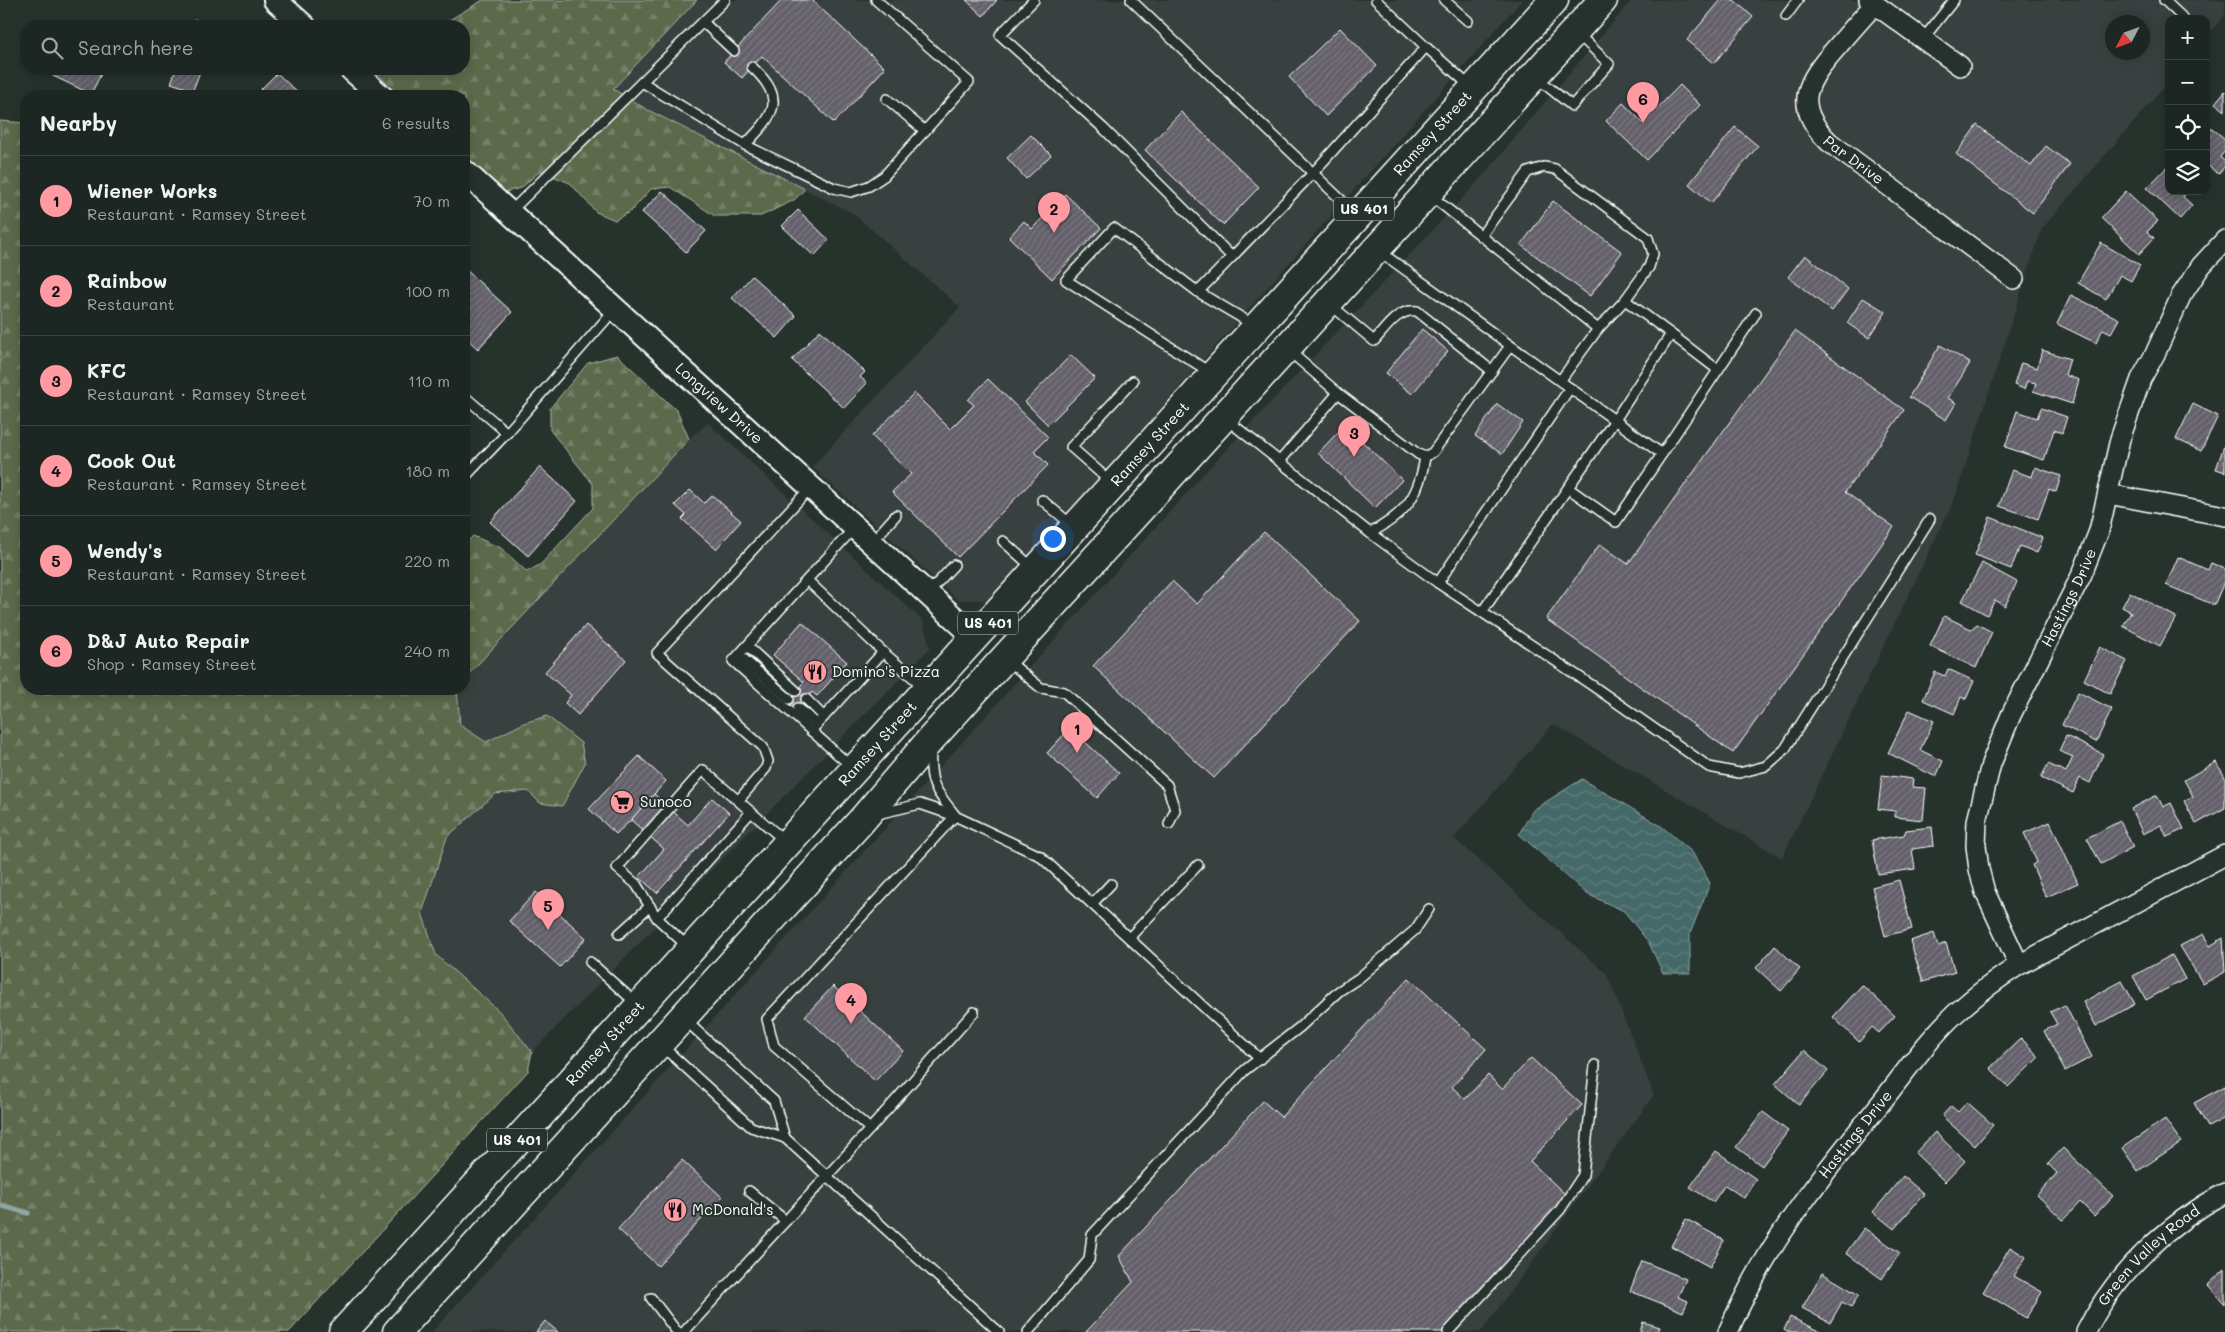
<!DOCTYPE html>
<meta charset="utf-8">
<style>
body{margin:0;font-family:Mali,sans-serif;background:#252e2a;color:#f1f3f6}
.controls{position:absolute;right:15px;top:15px;display:grid;overflow:hidden;border-radius:10px;box-shadow:0 2px 12px #0003}
.controls button{width:45px;height:45px;display:grid;place-items:center;padding:0;border:0;border-bottom:1px solid #3a4340;background:#1c2622;color:#f1f3f6;font:25px sans-serif}
.compass{position:absolute;left:2105px;top:15px;width:45px;height:45px;border-radius:50%;background:#1c2622;box-shadow:0 2px 12px #0003;rotate:229deg}
.you{position:absolute;left:1052px;top:538px;width:18px;height:18px;margin:-12px;border:4px solid #fff;border-radius:50%;background:#1a73e8;box-shadow:0 0 0 8px #1a73e833}
.badge{display:grid;place-items:center;width:32px;height:32px;border-radius:50%;background:#ff9aa2;color:#111;font-size:16px;font-weight:700}
.pin{position:absolute;translate:-50% -41px;filter:drop-shadow(0 1px 2px #0008)}
.pin::after{content:'';position:absolute;top:26px;width:18px;height:15px;background:inherit;clip-path:polygon(0 0,100% 0,50% 100%)}
.list{margin:0;padding:0;list-style:none}
h2{display:flex;justify-content:space-between;align-items:center;height:65px;margin:0;padding:0 20px;font-size:21px}
h2 small{font-size:16px;font-weight:400;color:#a0a5a5}
.list li{display:grid;grid-template-columns:32px 1fr auto;gap:15px;align-items:center;box-sizing:border-box;height:90px;padding:0 20px;border-top:1px solid #3a4340}
.list b{display:block;font-size:19px;white-space:nowrap}
.list p{margin:0;font-size:16px;white-space:nowrap;color:#a0a5a5}
.list em{font-size:16px;font-style:normal;color:#a0a5a5}
.icon{flex:none;width:28px;height:28px;fill:none;stroke:currentColor;stroke-width:2;stroke-linecap:round;stroke-linejoin:round}
.map{position:relative;flex:none;width:2225px;height:1332px;overflow:hidden}
.search{position:absolute;background:#1c2622;box-shadow:0 2px 12px #0003;left:20px;top:20px;width:450px;height:55px;display:flex;align-items:center;gap:12px;box-sizing:border-box;padding:0 18px;border-radius:20px;color:#a0a5a5;font-size:19px}
.panel{position:absolute;background:#1c2622;box-shadow:0 2px 12px #0003;left:20px;top:90px;width:450px;height:605px;border-radius:20px}
.map>svg:first-child{display:block}
.built{fill:#394040;fill-rule:evenodd}
.forest{fill:url(#forest-firs);stroke:#aeb4a6}
.water{fill:url(#water-waves);stroke:#8fa5a4}
.lines{fill:none;stroke-linecap:round;stroke-linejoin:round}
.stream{stroke:#8fa5a4;stroke-width:5.5}
.building{fill:url(#building-hatch);stroke:#fff}
.service-casing{stroke:#fff;stroke-width:12}
.minor-casing{stroke:#fff;stroke-width:22}
.tertiary-casing{stroke:#fff;stroke-width:26}
.primary-casing{stroke:#fff;stroke-width:31}
.service{stroke:#26332d;stroke-width:9}
.minor{stroke:#26332d;stroke-width:19}
.tertiary{stroke:#26332d;stroke-width:22}
.primary{stroke:#26332d;stroke-width:28}
.labels{text-anchor:middle;stroke-width:4;stroke-linejoin:round;paint-order:stroke}
.shield{fill:#26332d;stroke:#bec2c0;stroke-width:1}
.shield-label{font-size:14px;font-weight:bold;fill:#fff}
.street-label{font-size:15px;fill:#fff;stroke:#26332d}
.poi-label{font-size:15px;fill:#fff;stroke:#26332d;text-anchor:start}
</style>
<div class="map">
<svg width="2225" height="1332" viewBox="0 0 2225 1332">
<defs>
<pattern id="forest-firs" width="22" height="20" patternUnits="userSpaceOnUse" patternTransform="scale(1.25)"><rect width="22" height="20" fill="#5c6a4c"/><path d="M5 1l3.5 6h-7zM16 11l3.5 6h-7z" fill="#748067"/></pattern>
<pattern id="water-waves" width="16" height="10" patternUnits="userSpaceOnUse" patternTransform="scale(1.25)"><rect width="16" height="10" fill="#446967"/><path d="M0 5q4-4 8 0t8 0" fill="none" stroke="#60807e"/></pattern>
<pattern id="building-hatch" width="6" height="6" patternUnits="userSpaceOnUse" patternTransform="scale(1.25)"><rect width="6" height="6" fill="#64606b"/><path d="M-1 1l2-2M0 6l6-6M5 7l2-2" fill="none" stroke="#7b7881"/></pattern>
</defs>
<rect width="100%" height="100%" fill="#26332d"/>
<filter id="ink" filterUnits="userSpaceOnUse"><feTurbulence type="fractalNoise" baseFrequency=".02" numOctaves="2"/><feDisplacementMap in="SourceGraphic" scale="10" xChannelSelector="R" yChannelSelector="G"/><feConvolveMatrix kernelMatrix="1 2 1 2 8 2 1 2 1" color-interpolation-filters="sRGB"/></filter>
<g filter="url(#ink)">
<g class="built">
<path d="M697,0H1522L991,600H958L812,467L960,307L854,214L646,109L613,89Z"/>
<path d="M1632,0H2225V15L2206,37V19H2169V81L2041,230L1955,498L1782,858L1553,724L1454,838L1607,974L1654,1095L1481,1332H432L1210,467L1475,185ZM2112,22H2142V52H2112Z"/>
<path d="M708,423L923,621L930,648L532,1052L500,1012L436,955L422,913L447,837L495,794L528,791L540,803L524,723L487,742L460,725L457,689H464V679L689,439Z"/>
</g>
<g class="forest">
<path d="M483,0H697L613,89L646,109L805,189L794,200L761,216H715L670,187L651,189L631,211L615,220L596,212L570,183L540,171L521,188L501,193L464,158V96H399L373,69H464V26H439Z"/>
<path d="M0,121L26,123V689H457L460,725L486,742L524,723L547,716L581,743L585,763L562,806L540,803L528,791L495,794L447,837L422,913L436,955L500,1012L532,1052L528,1071L289,1332H0Z"/>
<path d="M617,355L677,411L689,439L464,679V545L473,536L501,548L527,572L541,564L593,508V484L550,430V408L588,363Z"/>
</g>
<path class="water" d="M1582,779L1661,826L1692,852L1710,883L1690,934V973H1663L1649,943L1624,911L1587,894L1519,834L1533,810Z"/>
<g class="lines">
<path class="stream" d="M0,1205L28,1213"/>
</g>
<g class="building">
<path d="M782,0H812L885,68L834,123L762,56L742,78L724,62Z"/>
<path d="M966,0H997L983,16Z"/>
<path d="M1721,0H1734L1753,17L1714,63L1687,40Z"/>
<path d="M194,19L214,26H192Z"/>
<path d="M1340,28L1377,66L1326,116L1289,77Z"/>
<path d="M56,69H90L101,74L91,94L53,76Z"/>
<path d="M176,69H201L193,90L171,83Z"/>
<path d="M277,73L299,94L297,96H254Z"/>
<path d="M1680,85L1700,105L1647,160L1606,121L1623,103L1643,123Z"/>
<path d="M2225,91V111L2215,103Z"/>
<path d="M1181,112L1259,187L1223,225L1145,150Z"/>
<path d="M2206,123L2225,139V151L2220,157L2225,162V166L2218,174L2206,164Z"/>
<path d="M1977,125L2031,166L2046,146L2070,164L2033,213L1956,154Z"/>
<path d="M1735,127L1758,146L1711,203L1689,184Z"/>
<path d="M1031,135L1051,155L1026,179L1007,158Z"/>
<path d="M2169,165V191H2188L2183,197L2192,205L2180,219L2147,188Z"/>
<path d="M662,191L706,231L686,252L642,212Z"/>
<path d="M2126,191L2158,221L2147,232L2154,238L2139,254L2101,218Z"/>
<path d="M1065,194L1101,228L1052,279L1009,237L1024,221L1032,229Z"/>
<path d="M1553,201L1622,252L1590,296L1521,245Z"/>
<path d="M798,210L829,240L814,256L782,226Z"/>
<path d="M2101,243L2140,265L2131,281L2120,275L2106,299L2078,283Z"/>
<path d="M1805,255L1848,289L1832,311L1788,277Z"/>
<path d="M464,268L512,312L478,349L464,336Z"/>
<path d="M752,276L796,316L777,338L732,298Z"/>
<path d="M2071,295L2119,319L2111,333L2103,329L2096,343L2057,324Z"/>
<path d="M1863,298L1886,312L1869,338L1847,323Z"/>
<path d="M1422,329L1448,351L1412,394L1386,373Z"/>
<path d="M820,330L865,372L860,377L867,383L844,408L792,360Z"/>
<path d="M1795,331L1904,410L1845,492L1894,527L1733,753L1546,619L1600,544L1628,564Z"/>
<path d="M1940,345L1970,363L1948,398L1956,403L1946,420L1909,397Z"/>
<path d="M2042,350L2070,359L2065,375L2079,380L2072,404L2033,391L2036,383L2027,381L2024,389L2014,385L2021,363L2037,368Z"/>
<path d="M1071,355L1095,378L1048,425L1025,402Z"/>
<path d="M988,379L1048,437L1034,451L1048,465L958,557L892,492L911,474L872,436L914,393L950,429L974,405L968,400Z"/>
<path d="M1497,404L1523,422L1502,454L1475,436Z"/>
<path d="M2193,404L2218,416L2201,451L2176,439Z"/>
<path d="M2041,408L2067,417L2062,433L2054,430L2044,460L2005,447L2017,411L2037,418Z"/>
<path d="M1345,425L1402,480L1375,508L1318,453Z"/>
<path d="M2225,443V472L2216,469Z"/>
<path d="M540,467L577,501L528,556L490,522Z"/>
<path d="M2035,467L2061,476L2056,492L2049,489L2038,519L1999,506L2012,470L2032,477Z"/>
<path d="M690,490L704,503L712,495L741,521L716,549L682,519L686,515L675,505Z"/>
<path d="M1990,517L2043,538L2037,553L2020,546L2011,569L1975,555Z"/>
<path d="M1264,532L1360,621L1214,778L1093,666L1172,581L1197,604Z"/>
<path d="M2178,557L2208,570L2211,563L2225,569V580L2214,605L2166,585Z"/>
<path d="M1982,563L2017,582L2005,606L1995,600L1987,615L1962,601Z"/>
<path d="M2130,592L2176,617L2160,646L2123,626L2131,612L2122,607Z"/>
<path d="M1944,616L1971,629L1977,624L1992,632L1976,668L1930,646Z"/>
<path d="M802,622L847,662L817,696L812,692L797,709L787,701L804,682L773,655Z"/>
<path d="M586,625L626,660L578,715L565,703L571,695L545,672Z"/>
<path d="M2100,647L2127,661L2110,694L2084,680Z"/>
<path d="M1948,669L1974,681L1966,699L1961,697L1954,714L1923,700L1935,672L1945,676Z"/>
<path d="M2078,692L2112,709L2096,742L2062,725Z"/>
<path d="M1909,710L1934,721L1920,750L1943,761L1936,777L1888,753Z"/>
<path d="M1070,728L1119,773L1097,798L1047,753Z"/>
<path d="M2066,736L2103,754L2090,783L2080,778L2073,793L2041,778L2048,764L2066,772L2073,757L2059,751Z"/>
<path d="M639,756L666,781L631,820L616,834L589,809Z"/>
<path d="M2216,762L2225,777V808L2196,824L2184,801L2193,796L2184,780Z"/>
<path d="M1882,775L1913,779L1912,787L1926,788L1923,820L1895,817V811L1878,809Z"/>
<path d="M654,794L688,825L712,798L729,813L657,893L639,877L664,849L631,820Z"/>
<path d="M2157,795L2163,807L2171,803L2184,829L2167,837L2161,825L2143,834L2131,809Z"/>
<path d="M2120,821L2133,847L2101,864L2087,838Z"/>
<path d="M2050,822L2078,883L2046,897L2032,865L2037,862L2024,833Z"/>
<path d="M1932,827L1934,846L1912,849L1915,869L1878,874L1872,840L1904,835L1906,830Z"/>
<path d="M1899,880L1912,929L1885,936L1872,887Z"/>
<path d="M536,892L586,938L560,967L509,921Z"/>
<path d="M1934,933L1938,946L1946,943L1955,972L1923,982L1910,941Z"/>
<path d="M2203,934L2210,946L2223,938L2225,972L2203,984L2180,946Z"/>
<path d="M1775,946L1800,969L1781,991L1756,968Z"/>
<path d="M2172,955L2185,979L2146,1000L2133,976Z"/>
<path d="M1409,978L1486,1049L1452,1087L1465,1099L1488,1075L1502,1089L1531,1058L1582,1105L1530,1161L1567,1196L1442,1332H1086L1133,1282L1119,1256L1263,1101L1281,1117Z"/>
<path d="M2122,981L2135,1004L2096,1026L2083,1002Z"/>
<path d="M1862,985L1895,1016L1879,1033L1872,1027L1859,1042L1833,1017Z"/>
<path d="M833,986L903,1051L875,1081L805,1016Z"/>
<path d="M2065,1005L2092,1057L2065,1071L2044,1031L2057,1024L2050,1012Z"/>
<path d="M2021,1038L2039,1057L2008,1087L1990,1068Z"/>
<path d="M1804,1050L1828,1071L1799,1105L1775,1084Z"/>
<path d="M2225,1086V1118L2208,1127L2194,1103Z"/>
<path d="M1967,1102L1993,1125L1975,1146L1942,1116L1951,1106L1958,1112Z"/>
<path d="M1763,1112L1788,1131L1762,1166L1736,1147Z"/>
<path d="M2165,1119L2181,1142L2138,1171L2122,1148Z"/>
<path d="M1935,1132L1965,1161L1945,1182L1915,1153Z"/>
<path d="M2063,1148L2113,1196L2094,1216L2080,1202L2063,1220L2037,1195L2057,1173L2048,1164Z"/>
<path d="M1716,1151L1756,1179L1744,1198L1725,1185L1713,1202L1690,1187Z"/>
<path d="M682,1160L722,1197L658,1266L618,1229Z"/>
<path d="M1903,1176L1924,1194L1894,1229L1873,1212Z"/>
<path d="M1686,1219L1724,1240L1710,1267L1671,1246Z"/>
<path d="M1864,1228L1900,1253L1882,1279L1846,1253Z"/>
<path d="M2010,1247L2026,1257L2014,1276L2042,1292L2026,1318L1983,1292Z"/>
<path d="M1642,1261L1686,1279L1678,1297L1688,1301L1683,1312L1630,1291Z"/>
<path d="M2225,1269V1304L2208,1285Z"/>
<path d="M1822,1273L1859,1295L1851,1307L1842,1302L1830,1323L1802,1308Z"/>
<path d="M1790,1317L1822,1332H1787L1784,1330Z"/>
<path d="M545,1321L558,1332H536Z"/>
<path d="M1643,1322L1660,1327L1658,1332H1640Z"/>
</g>
<g class="lines">
<g class="service-casing">
<g id="service">
<path d="M1034,0L1000,35L1103,128L1232,257L1313,173L1426,47L1376,0"/>
<path d="M1131,0L1356,214"/>
<path d="M1444,0L1468,21"/>
<path d="M2164,0L2182,17"/>
<path d="M1786,16L1798,0"/>
<path d="M703,22L734,51"/>
<path d="M1923,39L1954,0"/>
<path d="M1426,47L1471,87"/>
<path d="M1537,78L1572,106L1609,64L1577,33"/>
<path d="M642,82L745,145L834,188L851,192L869,186L884,176L969,82L876,0"/>
<path d="M887,99L925,131"/>
<path d="M745,145C773,116 788,100 752,67"/>
<path d="M1430,195L1598,329"/>
<path d="M510,212L725,0"/>
<path d="M1481,236L1528,172L1544,167L1555,169L1648,238L1653,254L1649,267L1625,300L1598,329L1560,381"/>
<path d="M1379,251C1473,319 1567,386 1662,454L1718,370L1671,334L1615,420L1482,612"/>
<path d="M1198,292L1232,257"/>
<path d="M1625,300L1671,334"/>
<path d="M1331,305L1374,341C1386,328 1398,308 1417,311L1492,371"/>
<path d="M1288,350L1338,393L1418,454L1425,457L1433,452L1510,346"/>
<path d="M1718,370L1756,313"/>
<path d="M1211,373L1066,280L1114,228L1198,292L1254,325"/>
<path d="M464,396L507,433"/>
<path d="M1226,419L1370,533L1438,583L1593,686L1709,767L1739,773L1766,766L1785,749L1930,519"/>
<path d="M1280,461L1338,393"/>
<path d="M464,478L507,433L616,308"/>
<path d="M1112,483L1071,447L1133,381"/>
<path d="M1568,488L1616,522L1662,454"/>
<path d="M1042,500L1073,526"/>
<path d="M1370,533C1406,514 1419,496 1425,457"/>
<path d="M1003,541L1034,569"/>
<path d="M872,542L896,515"/>
<path d="M807,580L883,652L811,731"/>
<path d="M1438,583L1570,388"/>
<path d="M928,593L954,565"/>
<path d="M747,646L796,691"/>
<path d="M883,652L925,688"/>
<path d="M739,655L789,699"/>
<path d="M1007,660L1041,688L1064,692L1167,785L1175,810L1169,824"/>
<path d="M806,699L824,717"/>
<path d="M798,708L817,724"/>
<path d="M931,751C929,784 935,790 955,815"/>
<path d="M853,768L733,661L855,527"/>
<path d="M738,801L766,768L768,761L763,747L657,653L811,487"/>
<path d="M751,812L785,841"/>
<path d="M877,814L920,804L955,816L1040,856L1260,1059"/>
<path d="M1092,904L1111,884"/>
<path d="M657,918L751,812L703,770L617,868L636,884L657,918L688,947"/>
<path d="M619,934L650,906"/>
<path d="M1129,938L1198,865"/>
<path d="M590,962L637,1004"/>
<path d="M685,1020L774,1101L785,1138"/>
<path d="M662,1046L751,1127L785,1138L999,1332"/>
<path d="M870,1129L974,1012"/>
<path d="M749,1191L786,1221"/>
<path d="M651,1298L677,1332"/>
<path d="M684,1332L870,1129L774,1046L767,1019L955,816"/>
<path d="M1028,1332L1089,1260L1092,1235L1245,1070L1300,1027L1339,991L1359,978L1415,930L1429,909"/>
<path d="M1448,1332L1560,1210L1583,1175L1595,1065"/>
</g>
</g>
<g class="minor-casing">
<g id="minor">
<path d="M1869,0L1960,66"/>
<path id="s1" d="M1875,4C1862,18 1849,33 1837,47C1807,81 1791,105 1829,142L2014,279"/>
<path d="M2108,494L2225,516"/>
<path id="s2" d="M2019,965L1985,892L1979,869L1976,846L1977,821L1991,764L2011,715L2082,574L2099,531L2120,439L2141,379L2155,354L2181,296L2201,266L2225,240"/>
<path id="s3" d="M1728,1332C1765,1246 1817,1181 1876,1109C1902,1077 1926,1041 1956,1013C1976,995 1997,979 2019,965L2225,855"/>
<path id="s4" d="M2086,1332C2114,1274 2169,1223 2225,1193"/>
</g>
</g>
<g class="tertiary-casing">
<g id="tertiary">
<path d="M275,0L304,26"/>
<path d="M351,69L381,96"/>
<path id="s5" d="M464,171L975,637"/>
</g>
</g>
<g class="primary-casing">
<g id="primary">
<path id="s6" d="M343,1332L1554,0"/>
<path d="M397,1332L862,820L931,739L1603,0"/>
</g>
</g>
<use href="#service" class="service"/>
<use href="#minor" class="minor"/>
<use href="#tertiary" class="tertiary"/>
<use href="#primary" class="primary"/>
</g>
</g>
<defs>
<g id="restaurant-disc" transform="scale(1.25)"><circle r="9.5" fill="#ff9aa2" stroke="#26332d"/><path d="M-5-6h1v4h1v-4h1v4h1v-4h1v5L-1.5 .5V6h-2V.5L-5-1ZM5-6V6H3V1.5H1.5Q1.5-4 5-6Z" fill="#111"/></g>
<g id="supermarket-disc" transform="scale(1.25)"><circle r="9.5" fill="#ff9aa2" stroke="#26332d"/><path d="M-6-5.5h2.5l.6 2H6L4.5 2H-2.5L-4.4-4H-6ZM-1.5 3.2a1.3 1.3 0 1 0 .1 0ZM3 3.2a1.3 1.3 0 1 0 .1 0Z" fill="#111"/></g>
</defs>
<g fill-rule="evenodd">
<use href="#restaurant-disc" x="815" y="672"/>
<use href="#supermarket-disc" x="622" y="802"/>
<use href="#restaurant-disc" x="675" y="1210"/>
</g>
<g class="labels">
<g class="shield">
<rect x="1334" y="197.5" width="60" height="23" rx="4"/>
<rect x="958" y="611.5" width="60" height="23" rx="4"/>
<rect x="487" y="1128.5" width="60" height="23" rx="4"/>
</g>
<g class="shield-label">
<text x="1364" y="214">US 401</text>
<text x="988" y="628">US 401</text>
<text x="517" y="1145">US 401</text>
</g>
<g class="street-label">
<text dy="5" stroke="none"><textPath href="#s6" startOffset="1620">Ramsey Street</textPath></text>
<text dy="5" stroke="none"><textPath href="#s1" startOffset="199">Par Drive</textPath></text>
<text dy="5" stroke="none"><textPath href="#s5" startOffset="345">Longview Drive</textPath></text>
<text dy="5" stroke="none"><textPath href="#s6" startOffset="1200">Ramsey Street</textPath></text>
<text dy="5" stroke="none"><textPath href="#s2" startOffset="395">Hastings Drive</textPath></text>
<text dy="5" stroke="none"><textPath href="#s6" startOffset="795">Ramsey Street</textPath></text>
<text dy="5" stroke="none"><textPath href="#s6" startOffset="390">Ramsey Street</textPath></text>
<text dy="5" stroke="none"><textPath href="#s3" startOffset="236">Hastings Drive</textPath></text>
<text dy="5" stroke="none"><textPath href="#s4" startOffset="100">Green Valley Road</textPath></text>
</g>
<g class="poi-label">
<text x="832" y="677">Domino's Pizza</text>
<text x="640" y="807">Sunoco</text>
<text x="692" y="1215">McDonald's</text>
</g>
</g>
</svg>
<div class="controls">
<button>+</button>
<button>−</button>
<button><svg class="icon" aria-label="locate" viewBox="0 0 24 24"><circle cx="12" cy="12" r="6"/><path d="M12 2v4M12 18v4M2 12h4M18 12h4"/></svg></button>
<button><svg class="icon" aria-label="layers" viewBox="0 0 24 24"><path d="M12 4l9 5-9 5-9-5zM3 14l9 5 9-5"/></svg></button>
</div>
<svg class="compass" viewBox="-18 -18 36 36"><path d="M0-13l5 13h-10z" fill="#e53935"/><path d="M0 13l5-13h-10z" fill="#a0a5a5"/></svg>
<div class="you"></div>
<div class="pin badge" style="left:1077px;top:753px">1</div>
<div class="pin badge" style="left:1054px;top:233px">2</div>
<div class="pin badge" style="left:1354px;top:457px">3</div>
<div class="pin badge" style="left:851px;top:1024px">4</div>
<div class="pin badge" style="left:548px;top:930px">5</div>
<div class="pin badge" style="left:1643px;top:123px">6</div>
<div class="search"><svg class="icon" aria-label="search" viewBox="0 0 24 24"><circle cx="10" cy="10" r="6"/><path d="M15 15l6 6"/></svg>Search here</div>
<section class="panel">
<h2>Nearby<small>6 results</small></h2>
<ul class="list">
<li><span class="badge">1</span><div><b>Wiener Works</b><p>Restaurant · Ramsey Street</p></div><em>70 m</em></li>
<li><span class="badge">2</span><div><b>Rainbow</b><p>Restaurant</p></div><em>100 m</em></li>
<li><span class="badge">3</span><div><b>KFC</b><p>Restaurant · Ramsey Street</p></div><em>110 m</em></li>
<li><span class="badge">4</span><div><b>Cook Out</b><p>Restaurant · Ramsey Street</p></div><em>180 m</em></li>
<li><span class="badge">5</span><div><b>Wendy's</b><p>Restaurant · Ramsey Street</p></div><em>220 m</em></li>
<li><span class="badge">6</span><div><b>D&amp;J Auto Repair</b><p>Shop · Ramsey Street</p></div><em>240 m</em></li>
</ul>
</section>
</div>
